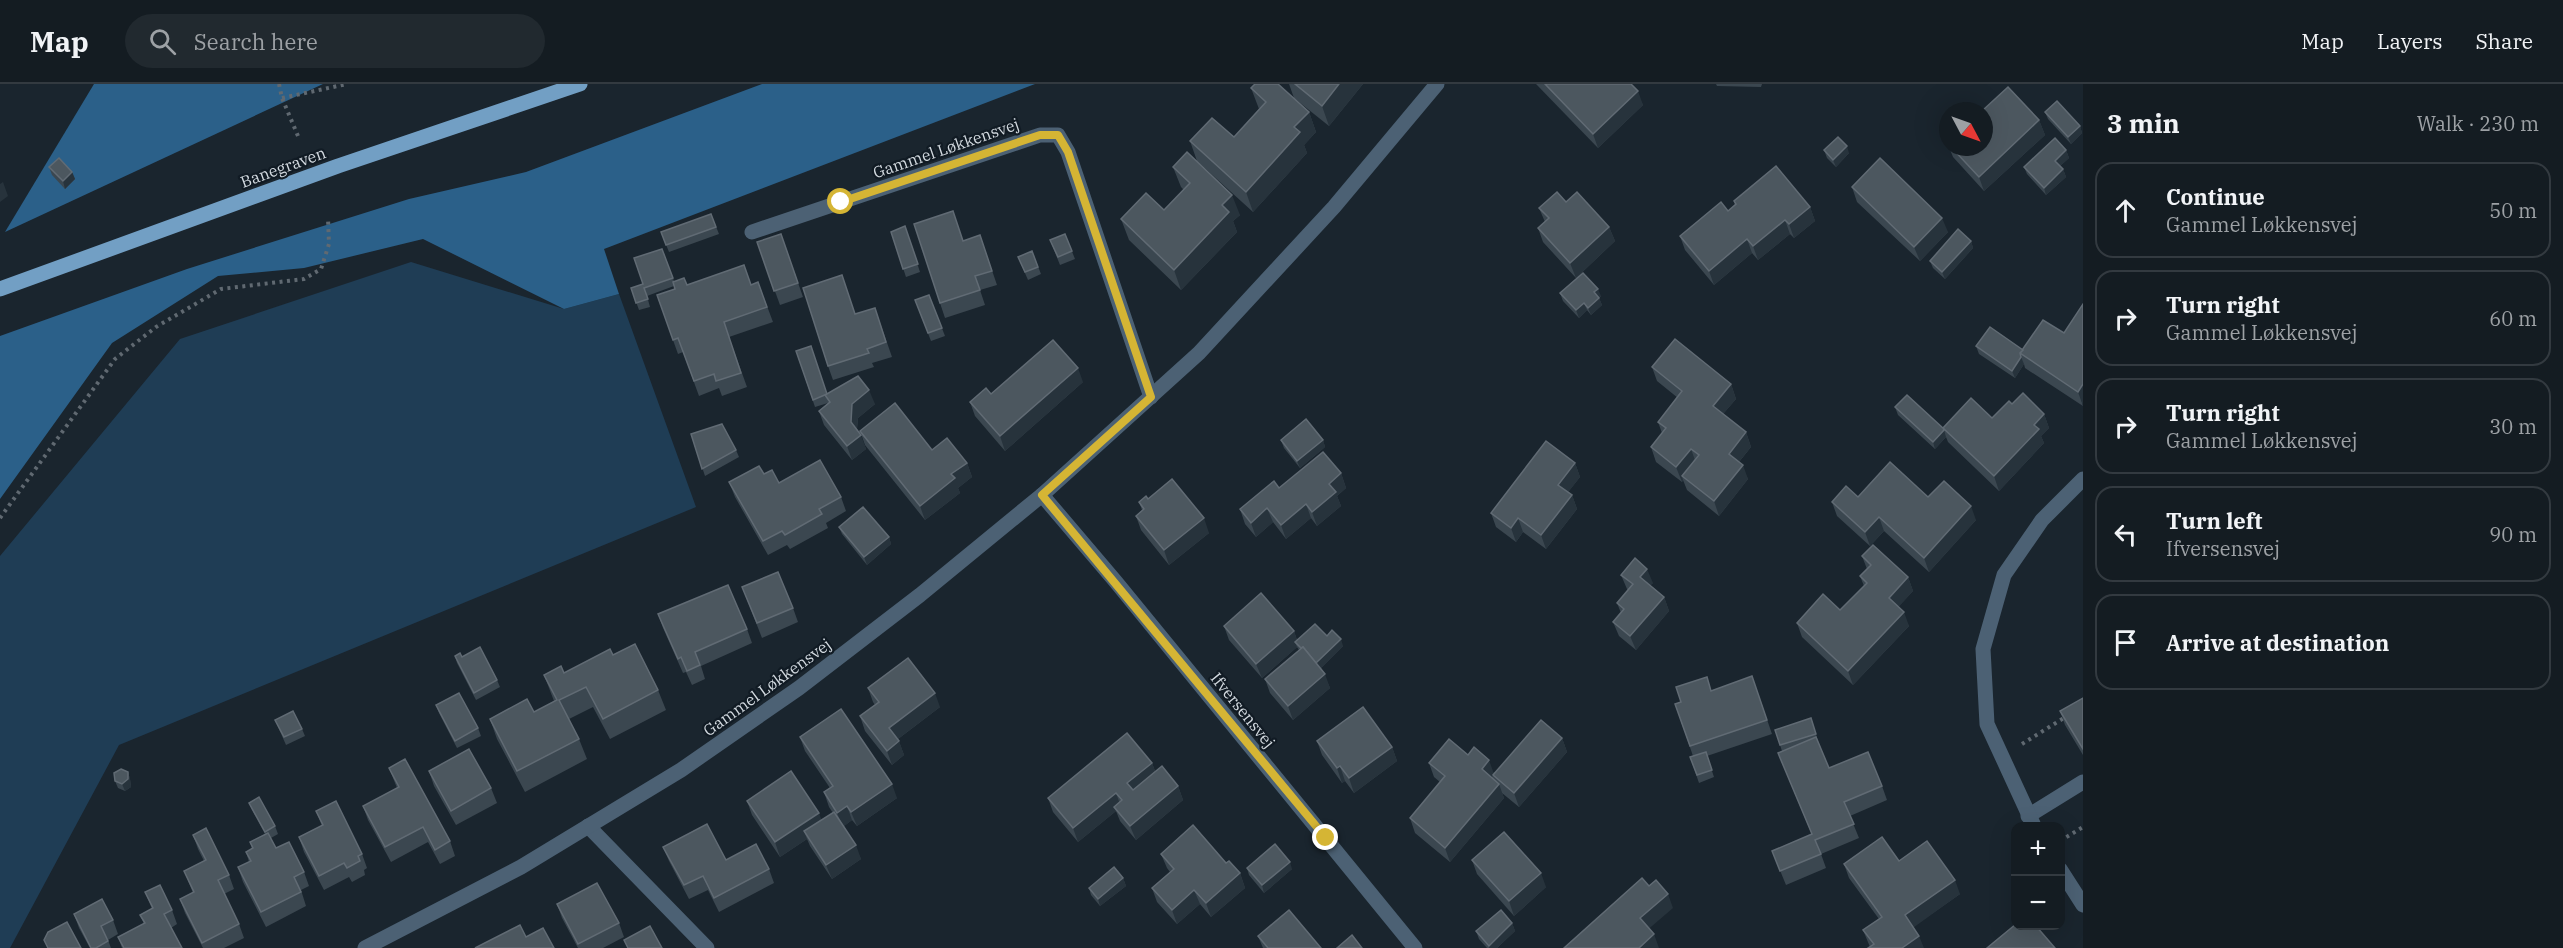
<!DOCTYPE html>
<meta charset="utf-8">
<style>
body{margin:0;font-family:"IBM Plex Serif",serif;background:#21292f;color:#f1f3f6}
.controls{position:absolute;right:18px;bottom:18px;display:grid;overflow:hidden;border-radius:12px;box-shadow:0 6px 24px #0002}
.controls button{width:54px;height:54px;display:grid;place-items:center;padding:0;border:0;border-bottom:2px solid #333a40;background:#141c22;color:#f1f3f6;font:30px sans-serif}
.compass{position:absolute;left:1939px;top:18px;width:54px;height:54px;border-radius:50%;background:#141c22;box-shadow:0 6px 24px #0002;rotate:131deg}
.stop{position:absolute;width:18px;height:18px;margin:-14px;border:4px solid #d5b534;border-radius:50%;background:#fff}
.stop.end{background:#d5b534;border-color:#fff;box-shadow:0 2px 6px #0008}
.list{margin:0;padding:0;list-style:none}
h2{display:flex;justify-content:space-between;align-items:center;height:78px;margin:0;padding:0 24px;font-size:26px}
h2 small{font-size:20px;font-weight:400;color:#9da1a5}
.list li{display:grid;grid-template-columns:39px 1fr auto;gap:18px;align-items:center;box-sizing:border-box;height:96px;margin:0 12px 12px;padding:0 12px;border:2px solid #333a40;border-radius:18px}
.list b{display:block;font-size:22px;white-space:nowrap}
.list p{margin:0;font-size:20px;white-space:nowrap;color:#9da1a5}
.list em{font-size:20px;font-style:normal;color:#9da1a5}
.icon{flex:none;width:33px;height:33px;fill:none;stroke:currentColor;stroke-width:2;stroke-linecap:round;stroke-linejoin:round}
.map{position:relative;flex:none;width:2083px;height:864px;overflow:hidden}
header{display:flex;align-items:center;gap:36px;box-sizing:border-box;height:84px;padding:0 30px;background:#141c22;border-bottom:2px solid #333a40}
header strong{font-size:28px}
nav{display:flex;gap:33px;margin-inline-start:auto;font-size:21px}
.search{width:420px;height:54px;background:#21292f;display:flex;align-items:center;gap:15px;box-sizing:border-box;padding:0 21px;border-radius:33px;color:#9da1a5;font-size:22px}
main{display:flex}
aside{flex:1;background:#141c22}
.map>svg:first-child{display:block}
.green{fill:#1f3d55}
.forest{fill:#2b6089}
.lines{fill:none;stroke-linecap:round;stroke-linejoin:round}
.path{stroke:#606971;stroke-width:4;stroke-dasharray:3 4.5;stroke-linecap:butt}
.minor{stroke:#4c6174;stroke-width:15}
.major{stroke:#729fc4;stroke-width:15}
.wall{fill:#3b4750}
.shaded-wall{fill:#27333c}
.building{fill:#4c575f;stroke:#616b74;stroke-width:1.5}
.route{stroke:#d5b534;stroke-width:8}
.labels{text-anchor:middle;stroke-width:4.5;stroke-linejoin:round;paint-order:stroke}
.street-label{font-size:16px;fill:#d3dae0;stroke:#111b24}
</style>
<header>
<strong>Map</strong>
<div class="search"><svg class="icon" aria-label="search" viewBox="0 0 24 24"><circle cx="10" cy="10" r="6"/><path d="M15 15l6 6"/></svg>Search here</div>
<nav><a>Map</a><a>Layers</a><a>Share</a></nav>
</header>
<main>
<div class="map">
<svg width="2083" height="864" viewBox="0 0 2083 864">
<rect width="100%" height="100%" fill="#1a252e"/>
<path class="green" d="M411,178L564,225L619,210L696,423L119,661L10,864H0V472L180,255Z"/>
<g class="forest">
<path d="M94,0H323L5,148Z"/>
<path d="M762,0H1035L604,165L619,210L564,225L423,155L304,184L218,192L112,259L0,415V252L187,185L409,115L526,88Z"/>
</g>
<g class="lines">
<g class="path">
<path d="M279,0L282,14L298,52"/>
<path d="M282,14L347,0"/>
<path d="M0,434L115,275L156,243L221,205L304,195L321,185L329,160L328,134"/>
<path d="M2022,660L2067,632"/>
<path d="M2060,757L2083,743"/>
</g>
<g class="minor">
<path d="M752,148L1040,51H1058L1068,68L1151,313"/>
<path d="M1042,411L1116,498L1415,864"/>
<path d="M2028,732L2083,698"/>
<path d="M588,742L707,864"/>
<path d="M2034,742L1987,640L1983,565L2004,491L2042,436L2083,395"/>
<path d="M2060,785L2083,821"/>
<path d="M365,864L521,783L681,686L799,604L920,511L1042,411L1199,269L1334,123L1437,0"/>
</g>
<path class="major" d="M0,205L338,82L580,0"/>
</g>
<g class="wall">
<path d="M1289,0H1363L1329,42L1294,14Z"/>
<path d="M1536,0H1631L1643,21L1598,64Z"/>
<path d="M1716,0H1762L1761,3L1717,2Z"/>
<path d="M1251,4L1309,28L1316,48L1304,61L1307,69L1253,128L1197,77L1190,57L1234,53L1259,25Z"/>
<path d="M2045,28L2080,42L2082,49L2071,60L2048,35Z"/>
<path d="M2039,36L2045,51L1984,107L1953,73L1949,63H1984Z"/>
<path d="M1824,66L1849,69L1836,83L1827,74Z"/>
<path d="M2066,66L2069,74L2060,82L2063,85L2066,93L2046,111L2027,90L2024,83Z"/>
<path d="M49,83L72,88L75,95L65,105L52,91Z"/>
<path d="M1173,83L1240,131L1233,137L1237,148L1181,206L1129,156L1121,135L1164,126L1184,106L1181,103Z"/>
<path d="M1852,103L1948,148L1920,177L1857,118Z"/>
<path d="M1734,117L1810,123L1815,137L1794,154L1790,150L1758,176L1752,169L1714,201L1685,166L1680,152L1728,127L1735,121Z"/>
<path d="M1566,118L1609,143L1615,157L1576,194L1543,158L1538,144L1545,138L1539,124Z"/>
<path d="M711,130L719,150L669,168L661,148Z"/>
<path d="M905,142L920,188L906,193L891,148Z"/>
<path d="M781,150L803,213L780,221L757,158Z"/>
<path d="M1065,150L1075,175L1060,181L1050,156Z"/>
<path d="M980,151L997,201L980,206L985,221L945,234L940,219L964,157Z"/>
<path d="M1971,157L1973,164L1945,195L1933,184L1930,177Z"/>
<path d="M662,165L674,197L687,201H751L758,198L773,238L729,253L747,303L722,312L719,304L699,312L683,268L678,270L673,256L675,205L674,202L647,212L650,223L639,226L631,204L643,200Z"/>
<path d="M1032,167L1041,190L1028,196L1018,173Z"/>
<path d="M842,191L855,230L875,224L892,273L872,279L874,283L833,296L828,282Z"/>
<path d="M1560,209L1601,212L1599,214L1602,221L1591,231L1587,226L1579,234L1563,217Z"/>
<path d="M929,211L945,252L931,257L915,216Z"/>
<path d="M2064,249L2083,322L2025,284L2024,280L2015,294L1979,270L1976,262L2023,266Z"/>
<path d="M796,267L827,310L875,320L858,334L857,345L866,365L852,376L824,341L819,327L828,319L815,323Z"/>
<path d="M1652,283L1731,300L1736,315L1723,330L1746,348L1751,363L1739,378L1748,395L1719,432L1687,406L1683,396L1682,398L1656,378L1651,363L1662,349L1658,338L1678,314L1657,297Z"/>
<path d="M1083,298L1005,367L975,332L970,318L991,310Z"/>
<path d="M2012,320L2044,330L2049,344L2041,352L2044,359L1999,407L1948,358L1946,353L1935,365L1898,331L1895,323L1943,344L1992,334Z"/>
<path d="M860,347L932,366L967,379L972,393L958,404L960,409L925,436L865,361Z"/>
<path d="M691,350L736,366L739,373L705,392Z"/>
<path d="M1281,356H1323L1325,363L1300,384L1284,364Z"/>
<path d="M1575,379L1580,393L1568,408L1572,411L1577,425L1546,465L1523,448L1516,458L1496,443L1491,429Z"/>
<path d="M1341,389L1346,404L1337,412L1341,422L1317,442L1311,434L1286,455L1273,438L1256,453L1245,440L1240,425L1279,404Z"/>
<path d="M764,390L779,399L841,413L846,427L826,439L828,444L790,465L787,461L768,471L735,413L729,398Z"/>
<path d="M1858,413H1928L1976,436L1929,488L1884,447L1870,462L1837,432L1832,418Z"/>
<path d="M1139,418L1209,449L1169,481L1141,446L1136,432L1142,426Z"/>
<path d="M839,443L889,453L891,460L867,481L842,450Z"/>
<path d="M1862,472L1908,493L1913,507L1898,523L1909,542L1853,601L1802,553L1797,539L1840,526L1864,502L1860,492L1867,485Z"/>
<path d="M1621,491L1653,499L1650,501L1664,513L1669,527L1636,566L1619,552L1613,538L1621,529L1617,519L1628,506L1627,505Z"/>
<path d="M742,503L793,524L798,538L762,554Z"/>
<path d="M658,530L747,545L752,559L701,582L705,595L692,601L686,588L683,589L663,544Z"/>
<path d="M1224,542L1294,547L1297,556L1327,552L1343,562L1321,584L1330,604L1293,636L1270,609L1265,595L1299,566L1297,563L1262,594L1229,556Z"/>
<path d="M613,571L658,606L666,626L610,655L593,623L569,635L579,655L587,675L525,708L497,655L490,635L534,628L554,617L544,591L564,589Z"/>
<path d="M455,572L462,573L497,596L500,603L476,616L457,579Z"/>
<path d="M1752,592L1772,650L1707,672L1714,693L1699,699L1690,673L1693,672L1675,620Z"/>
<path d="M868,604L940,623L898,655L904,671L892,681L865,647L860,632L875,621L873,618Z"/>
<path d="M2083,614V671L2065,641L2060,627Z"/>
<path d="M436,621L478,644L481,652L457,664L439,629Z"/>
<path d="M1811,634L1818,657L1829,684L1882,702L1887,716L1850,732L1859,754L1821,770L1826,784L1786,801L1772,767L1812,751L1778,669L1782,667L1775,646Z"/>
<path d="M275,636L302,645L305,652L286,661Z"/>
<path d="M800,653L897,714L857,742L852,736L844,742L861,775L832,795L810,762L807,755L780,773L752,731L747,717L822,736L833,729L829,723L824,708L830,704L805,667Z"/>
<path d="M1562,654L1567,668L1519,723L1502,709L1504,714L1450,778L1415,749L1410,734L1440,698L1434,693L1429,679L1468,671L1494,689Z"/>
<path d="M1317,657L1392,663L1397,677L1354,709L1345,697L1342,699L1322,671Z"/>
<path d="M1152,679L1155,687L1178,702L1183,716L1136,756L1120,737L1116,727L1078,758L1053,728L1048,714Z"/>
<path d="M389,684L450,757L455,772L440,780L428,758L391,778L368,736L363,722L397,704Z"/>
<path d="M429,687L491,704L497,719L456,741L434,702Z"/>
<path d="M128,688L130,695L131,703L125,707L118,704L115,697Z"/>
<path d="M249,719L275,742L278,750L271,754L276,764L304,788L309,802L301,806L306,822L266,843L243,798L238,783L249,778L246,768L252,765L250,758L265,750L252,726Z"/>
<path d="M316,727L362,770L367,784L364,786L365,791L352,798L349,793L324,806L304,768L299,753L322,742Z"/>
<path d="M193,751L229,791L234,805L224,810L239,840L244,854L224,864H203L185,829L180,815L193,809L184,787L204,777L198,765Z"/>
<path d="M663,763L769,785L774,799L719,828L708,806L689,815L669,777Z"/>
<path d="M1161,770L1226,779L1240,789L1245,804L1211,833L1200,820L1177,840L1157,818L1152,804L1170,788L1167,784Z"/>
<path d="M1472,776L1546,803L1514,832L1477,790Z"/>
<path d="M1899,777L1960,810L1913,843L1870,863L1863,846L1879,835L1849,794L1844,780Z"/>
<path d="M1247,784L1292,785L1264,809L1249,791Z"/>
<path d="M1123,794L1126,802L1100,822L1091,811L1089,804Z"/>
<path d="M145,808L172,826L177,840L171,844L182,864H122L118,853L144,840L140,831L152,825Z"/>
<path d="M557,820L619,839L624,853L603,864H578L562,834Z"/>
<path d="M74,830L113,836L118,850L108,856L111,864H90L79,844Z"/>
<path d="M1512,839L1515,847L1497,864H1487L1479,855L1476,847Z"/>
<path d="M1258,852L1321,864H1263Z"/>
</g>
<g class="shaded-wall">
<path d="M1339,0H1363L1329,42L1322,22Z"/>
<path d="M1638,7L1643,21L1598,64L1593,50Z"/>
<path d="M1309,28L1316,48L1304,61L1307,69L1253,128L1246,108L1294,43Z"/>
<path d="M2039,36L2045,51L1984,107L1979,93Z"/>
<path d="M2080,42L2082,49L2071,60L2068,53Z"/>
<path d="M1847,62L1849,69L1836,83L1833,76Z"/>
<path d="M2066,66L2069,74L2058,84L2055,77Z"/>
<path d="M2063,85L2066,93L2046,111L2044,104Z"/>
<path d="M72,88L75,95L65,105L63,97Z"/>
<path d="M3,98L8,112L0,118V100Z"/>
<path d="M1232,111L1240,131L1233,137L1237,148L1181,206L1174,186L1222,121Z"/>
<path d="M1810,123L1815,137L1794,154L1789,140Z"/>
<path d="M1942,134L1948,148L1920,177L1914,163Z"/>
<path d="M1785,136L1790,150L1758,176L1753,162Z"/>
<path d="M1609,143L1615,157L1576,194L1570,179Z"/>
<path d="M1747,155L1752,169L1714,201L1709,187Z"/>
<path d="M1971,157L1973,164L1945,195L1942,188Z"/>
<path d="M1598,205L1601,212L1599,214L1602,221L1591,231L1588,224L1594,208Z"/>
<path d="M1584,219L1587,226L1579,234L1576,226Z"/>
<path d="M2021,273L2024,280L2015,294L2012,287Z"/>
<path d="M1078,284L1083,298L1005,367L1000,352Z"/>
<path d="M1731,300L1736,315L1718,336L1713,322Z"/>
<path d="M2083,300V322L2078,308Z"/>
<path d="M869,306L875,320L858,334L856,352L851,338L852,320Z"/>
<path d="M2044,330L2049,344L2041,352L2044,359L1999,407L1994,392L2034,341Z"/>
<path d="M1944,346L1946,353L1935,365L1933,358Z"/>
<path d="M1746,348L1751,363L1734,384L1729,370Z"/>
<path d="M861,351L866,365L852,376L847,362Z"/>
<path d="M1323,356L1325,363L1300,384L1297,377Z"/>
<path d="M1691,365L1696,379L1682,392L1683,396L1682,398L1676,383Z"/>
<path d="M967,379L972,393L958,404L960,409L925,436L920,422L951,390Z"/>
<path d="M1575,379L1580,393L1563,415L1558,401Z"/>
<path d="M1743,381L1748,395L1719,432L1714,417Z"/>
<path d="M1341,389L1346,404L1337,412L1341,422L1317,442L1312,428L1329,400Z"/>
<path d="M1572,411L1577,425L1546,465L1541,451Z"/>
<path d="M1306,420L1311,434L1286,455L1281,441Z"/>
<path d="M1971,422L1976,436L1929,488L1924,474Z"/>
<path d="M1267,424L1273,438L1256,453L1251,439Z"/>
<path d="M1879,433L1884,447L1870,462L1865,448Z"/>
<path d="M1204,434L1209,449L1169,481L1164,466Z"/>
<path d="M1518,434L1523,448L1516,458L1511,444Z"/>
<path d="M889,453L891,460L867,481L864,473Z"/>
<path d="M1647,485L1653,499L1646,507L1640,493Z"/>
<path d="M1908,493L1913,507L1894,528L1889,514Z"/>
<path d="M1664,513L1669,527L1636,566L1630,552Z"/>
<path d="M1904,528L1909,542L1853,601L1848,587Z"/>
<path d="M1294,547L1299,562L1295,558L1297,563L1262,594L1256,580Z"/>
<path d="M1341,555L1343,562L1319,586L1316,579Z"/>
<path d="M1325,590L1330,604L1293,636L1288,622Z"/>
<path d="M935,609L940,623L894,658L889,644Z"/>
<path d="M1562,654L1567,668L1519,723L1514,709Z"/>
<path d="M899,657L904,671L892,681L887,667Z"/>
<path d="M1392,663L1397,677L1354,709L1349,694Z"/>
<path d="M1489,676L1494,690L1487,700L1482,685Z"/>
<path d="M1152,679L1157,693L1133,714L1127,699Z"/>
<path d="M1340,682L1345,697L1342,699L1337,684Z"/>
<path d="M128,688L130,695L131,703L125,707L122,700Z"/>
<path d="M892,700L897,714L857,742L851,728Z"/>
<path d="M1499,700L1504,714L1450,778L1445,764Z"/>
<path d="M1178,702L1183,716L1136,756L1130,742Z"/>
<path d="M1116,709L1121,723H1114L1116,727L1078,758L1073,744Z"/>
<path d="M847,722L852,736L843,743L837,729Z"/>
<path d="M819,729L824,743L804,747L807,755L780,773L775,758Z"/>
<path d="M856,761L861,775L832,795L826,781Z"/>
<path d="M1290,778L1292,785L1264,809L1262,801Z"/>
<path d="M1240,789L1245,804L1211,833L1206,819Z"/>
<path d="M1541,789L1546,803L1514,832L1509,817Z"/>
<path d="M1123,794L1126,802L1100,822L1098,815Z"/>
<path d="M1955,796L1960,810L1910,846L1905,831Z"/>
<path d="M1194,806L1200,820L1177,840L1172,826Z"/>
<path d="M1668,810L1673,824L1645,848L1640,834Z"/>
<path d="M1512,839L1515,847L1497,864H1489V862Z"/>
<path d="M1654,850L1659,864H1639Z"/>
<path d="M1919,852L1924,864H1902Z"/>
</g>
<g class="building">
<path d="M1255,0H1278L1309,28L1294,43L1300,48L1246,108L1190,57L1212,34L1234,53L1266,18L1251,4Z"/>
<path d="M1295,0H1339L1322,22Z"/>
<path d="M1545,0H1631L1638,7L1593,50Z"/>
<path d="M2008,3L2039,36L1979,93L1951,63H1984V27H1982Z"/>
<path d="M2057,17L2080,42L2068,53L2045,28Z"/>
<path d="M1838,53L1847,62L1833,76L1824,66Z"/>
<path d="M2055,54L2066,66L2055,77L2063,85L2044,104L2024,83Z"/>
<path d="M1187,68L1232,111L1222,121L1229,128L1174,186L1121,135L1146,109L1164,126L1190,99L1173,83Z"/>
<path d="M59,74L72,88L63,97L49,83Z"/>
<path d="M1880,74L1942,134L1914,163L1852,103Z"/>
<path d="M1776,82L1810,123L1789,140L1785,136L1753,162L1747,155L1709,187L1680,152L1721,118L1728,127L1736,120L1734,117Z"/>
<path d="M1557,108L1566,118L1577,108L1609,143L1570,179L1538,144L1549,134L1539,124Z"/>
<path d="M953,127L963,157L980,151L992,187L975,192L980,206L940,219L914,140Z"/>
<path d="M711,130L716,143L666,161L661,148Z"/>
<path d="M905,142L918,180L903,185L891,148Z"/>
<path d="M1958,145L1971,157L1942,188L1930,177Z"/>
<path d="M781,150L798,199L774,207L757,158Z"/>
<path d="M1065,150L1072,167L1058,173L1050,156Z"/>
<path d="M662,165L673,194L644,204L648,215L636,219L631,204L643,200L634,174Z"/>
<path d="M1032,167L1038,183L1025,188L1018,173Z"/>
<path d="M744,181L751,201L758,198L767,223L724,238L741,289L716,297L714,290L694,297L678,254L673,256L657,211L675,205L673,198L684,194L687,201Z"/>
<path d="M1583,189L1598,205L1594,208L1599,214L1588,224L1584,219L1576,226L1560,209Z"/>
<path d="M842,191L855,230L875,224L886,258L867,265L869,269L828,282L803,204Z"/>
<path d="M929,211L942,244L928,249L915,216Z"/>
<path d="M2083,220V300L2078,308L2020,269L2043,236L2064,249Z"/>
<path d="M1990,243L2023,266L2020,269L2021,273L2012,287L1976,262Z"/>
<path d="M1675,255L1731,300L1713,322L1746,348L1729,370L1743,381L1714,417L1682,392L1699,371L1691,365L1676,383L1651,363L1666,344L1658,338L1682,307L1652,283Z"/>
<path d="M1053,256L1078,284L1000,352L970,318L986,304L991,310Z"/>
<path d="M811,262L827,310L813,316L796,267Z"/>
<path d="M858,292L869,306L852,320L851,338L861,351L847,362L819,327L830,318L825,311Z"/>
<path d="M2023,309L2044,330L2034,341L2039,345L1994,392L1943,344L1971,314L1992,334L2009,317L2012,320Z"/>
<path d="M1907,311L1944,345L1943,344L1944,346L1933,358L1895,323Z"/>
<path d="M895,319L932,366L947,354L967,379L951,390L955,394L920,422L860,347Z"/>
<path d="M1306,335L1323,356L1297,377L1281,356Z"/>
<path d="M722,340L736,366L702,385L691,350Z"/>
<path d="M1546,357L1575,379L1558,401L1572,411L1541,451L1518,434L1511,444L1491,429Z"/>
<path d="M1323,368L1341,389L1329,400L1336,408L1312,428L1306,420L1281,441L1267,424L1251,439L1240,425L1274,397L1279,404Z"/>
<path d="M820,376L841,413L819,425L822,430L785,451L782,447L763,457L729,398L759,382L764,390L772,386L779,399Z"/>
<path d="M1890,378L1928,413L1944,397L1971,422L1924,474L1879,433L1865,448L1832,418L1846,402L1858,413Z"/>
<path d="M1172,395L1204,434L1164,466L1136,432L1144,425L1139,418L1146,412L1148,415Z"/>
<path d="M863,423L889,453L864,473L839,443Z"/>
<path d="M1873,461L1908,493L1889,514L1904,528L1848,587L1797,539L1823,510L1840,526L1867,499L1860,492L1871,481L1862,472Z"/>
<path d="M1635,474L1647,485L1640,493L1664,513L1630,552L1613,538L1624,525L1617,519L1633,500L1621,491Z"/>
<path d="M778,488L793,524L757,539L742,503Z"/>
<path d="M728,501L747,545L695,568L700,581L687,587L681,573L678,575L658,530Z"/>
<path d="M1261,509L1294,547L1256,580L1224,542Z"/>
<path d="M1315,540L1327,552L1332,546L1341,555L1316,579L1303,563L1301,564L1295,558Z"/>
<path d="M635,560L658,606L603,635L586,603L559,616L579,655L517,687L490,635L527,615L534,628L557,616L544,591L561,582L564,589L610,565L613,571Z"/>
<path d="M480,563L497,596L474,609L455,572L460,569L462,573Z"/>
<path d="M1303,563L1325,590L1288,622L1265,595Z"/>
<path d="M908,574L935,609L889,644L899,657L887,667L860,632L879,618L868,604Z"/>
<path d="M1752,592L1767,636L1690,662L1675,620L1681,618L1676,603L1707,593L1711,607Z"/>
<path d="M459,609L478,644L455,657L436,621Z"/>
<path d="M2083,614V665L2060,627Z"/>
<path d="M1363,623L1392,663L1349,694L1340,682L1337,684L1317,657Z"/>
<path d="M841,625L892,700L851,728L847,722L837,729L824,708L833,702L800,653Z"/>
<path d="M293,627L302,645L284,653L275,636Z"/>
<path d="M1811,634L1816,650L1780,661L1775,646Z"/>
<path d="M1541,636L1562,654L1514,709L1493,691Z"/>
<path d="M1127,649L1152,679L1127,699L1133,706L1162,682L1178,702L1130,742L1114,723L1122,716L1116,709L1073,744L1048,714Z"/>
<path d="M1816,653L1829,684L1868,668L1882,702L1844,718L1854,740L1815,756L1821,770L1780,787L1772,767L1812,750L1778,669Z"/>
<path d="M1449,655L1468,671L1474,663L1489,676L1482,685L1499,700L1445,764L1410,734L1445,692L1429,679Z"/>
<path d="M469,665L491,704L451,727L429,687Z"/>
<path d="M1706,668L1712,686L1697,691L1690,673Z"/>
<path d="M405,675L450,757L435,766L423,743L385,763L363,722L399,703L389,684Z"/>
<path d="M121,685L128,688V695L122,700L115,697L114,689Z"/>
<path d="M791,687L819,729L775,758L747,717Z"/>
<path d="M259,713L275,742L265,748L249,719Z"/>
<path d="M336,717L362,770L358,772L360,777L347,784L344,779L319,792L299,753L323,741L316,727Z"/>
<path d="M834,728L856,761L826,781L804,747Z"/>
<path d="M707,740L726,776L756,760L769,785L714,814L703,792L684,801L663,763Z"/>
<path d="M1193,741L1226,779L1229,777L1240,789L1206,819L1194,806L1172,826L1152,804L1174,785L1161,770Z"/>
<path d="M206,744L229,791L218,796L239,840L202,859L180,815L194,808L184,787L206,776L193,751Z"/>
<path d="M1504,748L1541,789L1509,817L1472,776Z"/>
<path d="M268,749L276,764L289,758L304,788L294,793L301,808L261,828L238,783L251,777L246,768L253,764L250,758Z"/>
<path d="M1882,753L1899,777L1927,757L1955,796L1905,831L1919,852L1902,864H1868L1874,860L1863,846L1882,833L1844,780Z"/>
<path d="M1275,760L1290,778L1262,801L1247,784Z"/>
<path d="M1114,783L1123,794L1098,815L1089,804Z"/>
<path d="M1642,794L1649,802L1656,796L1668,810L1640,834L1654,850L1639,864H1564Z"/>
<path d="M597,799L619,839L578,860L557,820Z"/>
<path d="M160,801L172,826L164,830L182,864H124L118,853L145,839L140,831L153,824L145,808Z"/>
<path d="M102,815L113,836L101,842L108,857L96,864H91L74,830Z"/>
<path d="M1289,826L1321,864H1268L1258,852Z"/>
<path d="M1501,826L1512,839L1489,862L1476,847Z"/>
<path d="M67,838L81,864H48L44,856L48,848Z"/>
<path d="M2016,840V842H2036L2055,864H1987Z"/>
<path d="M520,841L526,853L543,844L554,864H475Z"/>
<path d="M650,842L662,864H628L624,856Z"/>
<path d="M1352,851L1362,864H1337Z"/>
</g>
<g class="lines">
<path class="route" d="M841,118L1040,51H1058L1068,68L1151,313L1042,411L1326,754"/>
</g>
<g class="labels">
<g class="street-label">
<text transform="translate(946 64) rotate(-19)" y="6">Gammel Løkkensvej</text>
<text transform="translate(283 83) rotate(-20)" y="6">Banegraven</text>
<text transform="translate(767 603) rotate(-36)" y="6">Gammel Løkkensvej</text>
<text transform="translate(1243 626) rotate(51)" y="6">Ifversensvej</text>
</g>
</g>
</svg>
<div class="controls">
<button>+</button>
<button>−</button>
</div>
<svg class="compass" viewBox="-18 -18 36 36"><path d="M0-13l5 13h-10z" fill="#e53935"/><path d="M0 13l5-13h-10z" fill="#9da1a5"/></svg>
<div class="stop" style="left:841px;top:118px"></div>
<div class="stop end" style="left:1326px;top:754px"></div>
</div>
<aside>
<h2>3 min<small>Walk · 230 m</small></h2>
<ul class="list">
<li><svg class="icon" aria-label="ahead" viewBox="0 0 24 24"><path d="M12 20V5M6 11l6-6 6 6"/></svg><div><b>Continue</b><p>Gammel Løkkensvej</p></div><em>50 m</em></li>
<li><svg class="icon" aria-label="right" viewBox="0 0 24 24"><path d="M7 20v-9h11M14 6l5 5-5 5"/></svg><div><b>Turn right</b><p>Gammel Løkkensvej</p></div><em>60 m</em></li>
<li><svg class="icon" aria-label="right" viewBox="0 0 24 24"><path d="M7 20v-9h11M14 6l5 5-5 5"/></svg><div><b>Turn right</b><p>Gammel Løkkensvej</p></div><em>30 m</em></li>
<li><svg class="icon" aria-label="left" viewBox="0 0 24 24"><path d="M17 20v-9H6M10 6l-5 5 5 5"/></svg><div><b>Turn left</b><p>Ifversensvej</p></div><em>90 m</em></li>
<li><svg class="icon" aria-label="arrive" viewBox="0 0 24 24"><path d="M6 21V4h12l-3 4 3 4H6"/></svg><div><b>Arrive at destination</b></div></li>
</ul>
</aside>
</main>
